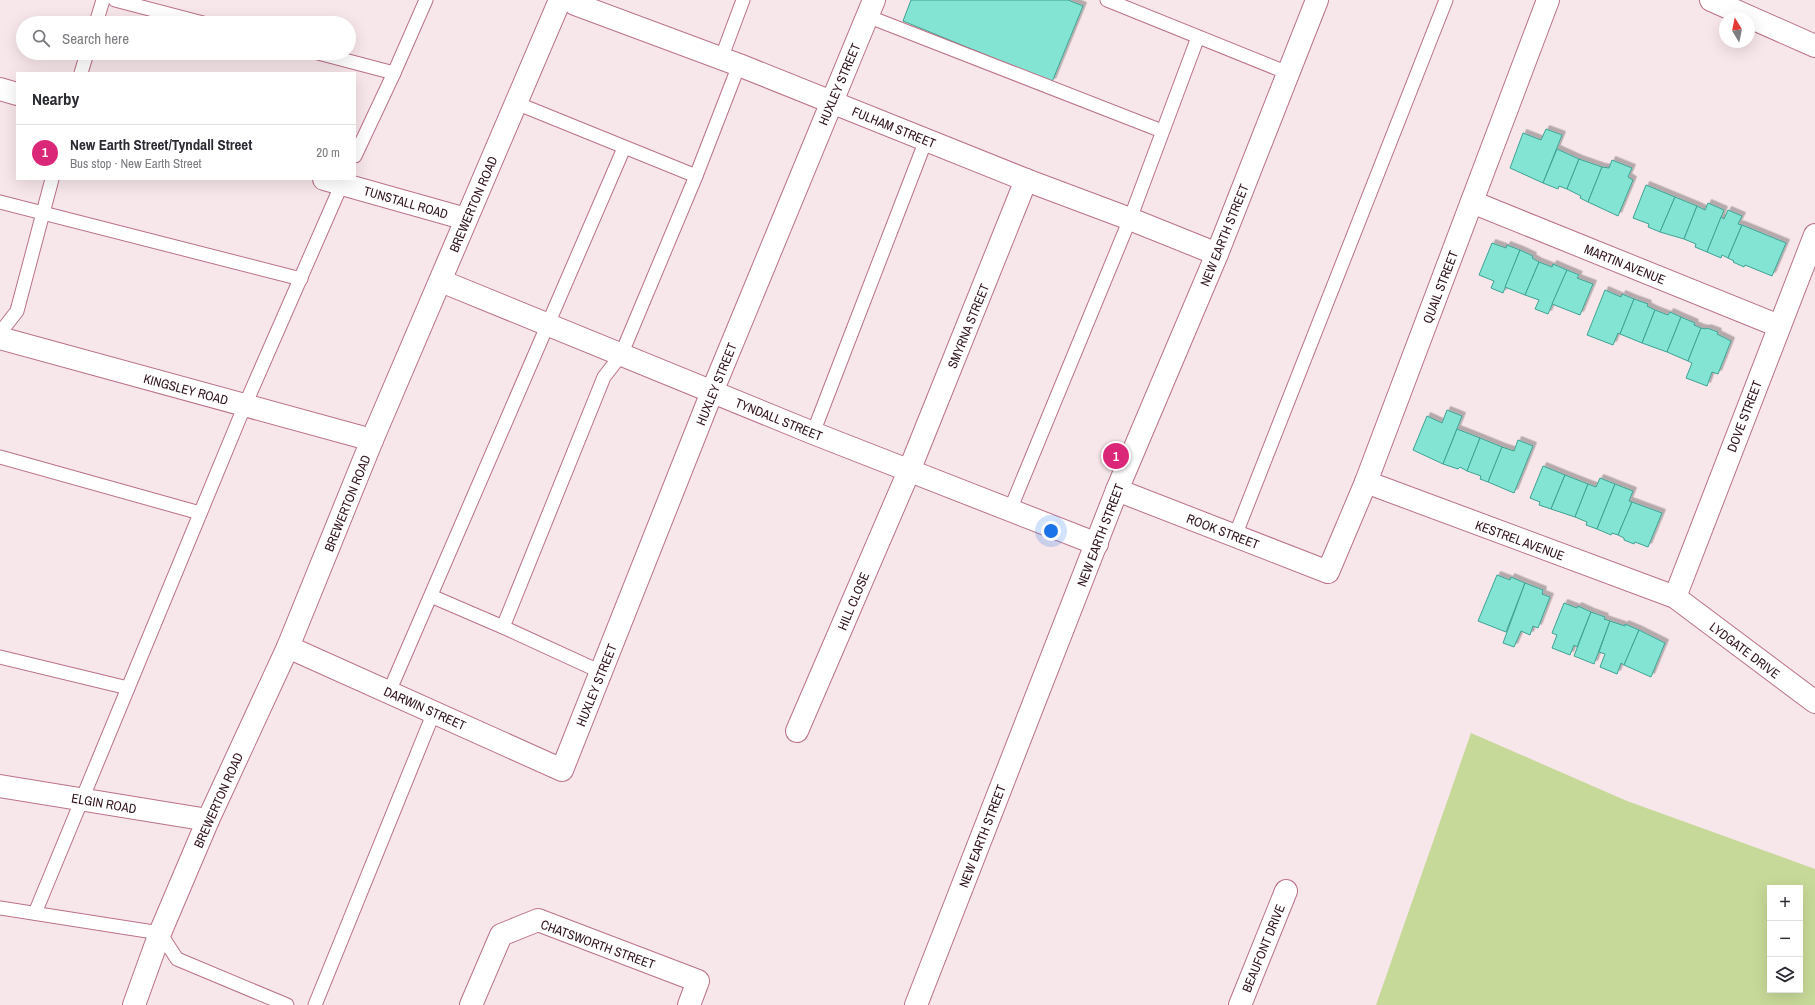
<!DOCTYPE html>
<meta charset="utf-8">
<style>
body{margin:0;font-family:"Archivo Narrow",sans-serif;background:#f2f2f3;color:#2b2b33}
.controls{position:absolute;right:12px;bottom:12px;display:grid;overflow:hidden;border-radius:0px;box-shadow:0 4px 16px #0002}
.controls button{width:36px;height:36px;display:grid;place-items:center;padding:0;border:0;border-bottom:1px solid #e1e1e2;background:#fff;color:#2b2b33;font:20px sans-serif}
.compass{position:absolute;left:1719px;top:12px;width:36px;height:36px;border-radius:50%;background:#fff;box-shadow:0 4px 16px #0002;rotate:350deg}
.you{position:absolute;left:1051px;top:531px;width:14px;height:14px;margin:-10px;border:3px solid #fff;border-radius:50%;background:#1a73e8;box-shadow:0 0 0 6px #1a73e833}
.badge{display:grid;place-items:center;width:26px;height:26px;border-radius:50%;background:#db2777;color:#fff;font-size:13px;font-weight:700}
.pin{position:absolute;translate:-50% -50%;border:2px solid #fff;box-shadow:0 1px 4px #0006}
.list{margin:0;padding:0;list-style:none}
h2{display:flex;justify-content:space-between;align-items:center;height:52px;margin:0;padding:0 16px;font-size:17px}
h2 small{font-size:13px;font-weight:400;color:#7c7c81}
.list li{display:grid;grid-template-columns:26px 1fr auto;gap:12px;align-items:center;box-sizing:border-box;height:56px;padding:0 16px;border-top:1px solid #e1e1e2}
.list b{display:block;font-size:15px;white-space:nowrap}
.list p{margin:0;font-size:13px;white-space:nowrap;color:#7c7c81}
.list em{font-size:13px;font-style:normal;color:#7c7c81}
.icon{flex:none;width:22px;height:22px;fill:none;stroke:currentColor;stroke-width:2;stroke-linecap:round;stroke-linejoin:round}
.map{position:relative;flex:none;width:1815px;height:1005px;overflow:hidden}
.search{position:absolute;background:#fff;box-shadow:0 4px 16px #0002;left:16px;top:16px;width:340px;height:44px;display:flex;align-items:center;gap:10px;box-sizing:border-box;padding:0 14px;border-radius:22px;color:#7c7c81;font-size:15px}
.panel{position:absolute;background:#fff;box-shadow:0 4px 16px #0002;left:16px;top:72px;width:340px;height:108px;border-radius:0px}
.map>svg:first-child{display:block}
.green{fill:#c7d998;fill-rule:evenodd}
.building{fill:#83e4d3;stroke:#3da292;filter:url(#shadow)}
.lines{fill:none;stroke-linecap:round;stroke-linejoin:round}
.lane-casing{stroke:#bb7287;stroke-width:15}
.street-casing{stroke:#bb7287;stroke-width:24}
.lane{stroke:#fff;stroke-width:13}
.street{stroke:#fff;stroke-width:22}
.labels{text-anchor:middle;stroke-width:4;stroke-linejoin:round;paint-order:stroke}
.street-label{font-size:13px;fill:#30131c;stroke:#fff}
</style>
<div class="map">
<svg width="1815" height="1005" viewBox="0 0 1815 1005">
<defs>
<filter id="shadow"><feDropShadow dx="3.5" dy="-3.5" stdDeviation="0" flood-color="#0004"/></filter>
</defs>
<rect width="100%" height="100%" fill="#f7e6ea"/>
<path class="green" d="M1471,733L1627,801L1815,869V1005H1376ZM1770,888H1800V990H1770Z"/>
<g class="building">
<path d="M911,0H1068L1083,6L1052,82L903,21Z"/>
<path d="M1546,129L1562,135L1543,183L1510,168L1523,133L1541,140Z"/>
<path d="M1557,149L1579,159L1567,189L1559,186L1558,189L1543,183Z"/>
<path d="M1579,159L1602,167L1588,202L1580,198L1581,196L1567,189Z"/>
<path d="M1612,160L1632,168L1628,177L1633,180L1618,216L1588,202L1602,167L1609,168Z"/>
<path d="M1646,185L1675,197L1660,232L1648,227L1649,224L1633,218Z"/>
<path d="M1675,197L1697,206L1684,239L1660,232Z"/>
<path d="M1708,203L1724,210L1707,252L1695,247L1696,244L1684,239L1697,206L1705,210Z"/>
<path d="M1728,210L1742,216L1738,224L1742,225L1728,258L1722,255L1721,258L1707,252L1721,217L1724,219Z"/>
<path d="M1742,225L1786,243L1772,276L1745,265L1744,267L1733,262L1734,261L1728,258Z"/>
<path d="M1492,243L1506,248L1507,245L1520,250L1503,293L1491,288L1494,281L1479,275Z"/>
<path d="M1520,250L1533,256L1532,258L1539,262L1525,295L1505,287Z"/>
<path d="M1539,262L1552,267L1553,264L1567,270L1548,314L1535,309L1539,300L1525,295Z"/>
<path d="M1567,270L1579,275L1577,278L1593,284L1580,315L1552,304Z"/>
<path d="M1605,290L1621,297L1622,294L1634,299L1620,334L1618,333L1613,345L1587,335Z"/>
<path d="M1634,299L1648,304L1647,306L1655,310L1642,343L1620,334Z"/>
<path d="M1655,310L1668,315L1670,312L1681,317L1667,352L1642,343Z"/>
<path d="M1681,317L1695,323L1694,325L1701,328L1688,361L1667,352Z"/>
<path d="M1701,328L1706,329L1707,328L1718,332L1717,334L1731,341L1718,374L1712,372L1707,386L1686,378L1692,363L1688,361Z"/>
<path d="M1447,410L1462,416L1443,464L1413,450L1427,416L1442,423Z"/>
<path d="M1457,429L1480,438L1467,471L1460,467L1458,469L1443,464Z"/>
<path d="M1480,438L1502,447L1488,482L1480,479L1481,476L1467,471Z"/>
<path d="M1518,440L1533,446L1514,493L1488,482L1502,447L1514,451Z"/>
<path d="M1543,466L1565,475L1551,509L1539,505L1540,502L1530,498Z"/>
<path d="M1565,475L1588,484L1575,517L1551,509Z"/>
<path d="M1600,478L1615,484L1597,529L1586,525L1587,522L1575,517L1588,484L1596,487Z"/>
<path d="M1615,484L1633,491L1629,501L1632,502L1618,535L1612,533L1611,535L1597,529Z"/>
<path d="M1632,502L1662,513L1648,547L1635,542L1634,544L1624,540V538L1618,535Z"/>
<path d="M1497,575L1510,580L1511,577L1525,583L1506,632L1478,621Z"/>
<path d="M1525,583L1543,590L1542,594L1550,597L1538,628L1533,626L1530,635L1521,631L1514,647L1503,643Z"/>
<path d="M1564,603L1577,608L1578,606L1591,612L1577,647L1574,645L1570,655L1552,648L1557,635L1552,633Z"/>
<path d="M1591,612L1605,617L1604,619L1610,621L1594,664L1574,656Z"/>
<path d="M1610,621L1625,626V624L1639,630L1624,665L1621,663L1617,674L1600,667L1605,654L1599,652Z"/>
<path d="M1639,630L1665,643L1651,677L1624,665Z"/>
</g>
<g class="lines">
<g class="lane-casing">
<g id="lane">
<path d="M115,0L203,23"/>
<path d="M1107,0L1288,73"/>
<path d="M867,16L1162,131"/>
<path d="M96,23L103,0"/>
<path d="M318,53L394,73"/>
<path d="M721,59L743,0"/>
<path d="M81,73L87,53"/>
<path d="M516,103L696,176"/>
<path d="M355,156L394,73L426,0"/>
<path d="M0,202L301,279"/>
<path d="M0,333L17,311L52,179"/>
<path d="M813,433L926,140"/>
<path d="M0,457L200,513"/>
<path d="M1010,510L1130,219L1198,37"/>
<path d="M1235,536L1446,0"/>
<path d="M431,596L503,627L601,672"/>
<path d="M503,627L604,377L621,355L696,176L739,65"/>
<path d="M0,657L128,688"/>
<path d="M389,692L624,148"/>
<path d="M0,908L160,933L177,959L287,1005"/>
<path d="M35,913L245,405L344,179"/>
<path d="M315,1005L434,712"/>
</g>
</g>
<g class="street-casing">
<g id="street">
<path d="M572,0L575,4L739,65L1026,180L1130,219L1217,254"/>
<path d="M1711,0L1815,46"/>
<path d="M0,89L17,94"/>
<path d="M324,179L466,219"/>
<path d="M1472,202L1779,326"/>
<path d="M441,281L813,433L1097,544"/>
<path d="M0,338L372,440"/>
<path d="M1366,482L1675,597L1815,702"/>
<path d="M1117,490L1328,572L1366,482L1548,0"/>
<path d="M1675,597L1815,235"/>
<path d="M288,647L562,770L712,392L874,0"/>
<path d="M797,731L909,471L1026,180"/>
<path d="M0,786L208,820"/>
<path d="M134,1005L160,933L208,820L288,647L372,440L560,0"/>
<path d="M471,1005L501,935L538,920L698,981L689,1005"/>
<path d="M916,1005L1117,490L1217,254L1317,0"/>
<path d="M1240,1005L1286,891"/>
</g>
</g>
<use href="#lane" class="lane"/>
<use href="#street" class="street"/>
</g>
<g class="labels">
<g class="street-label">
<text transform="translate(839 84) rotate(-67)" y="5">HUXLEY STREET</text>
<text transform="translate(894 127) rotate(22)" y="5">FULHAM STREET</text>
<text transform="translate(406 202) rotate(16)" y="5">TUNSTALL ROAD</text>
<text transform="translate(473 204) rotate(-67)" y="5">BREWERTON ROAD</text>
<text transform="translate(1224 235) rotate(-68)" y="5">NEW EARTH STREET</text>
<text transform="translate(1625 264) rotate(22)" y="5">MARTIN AVENUE</text>
<text transform="translate(1440 287) rotate(-69)" y="5">QUAIL STREET</text>
<text transform="translate(968 326) rotate(-68)" y="5">SMYRNA STREET</text>
<text transform="translate(716 384) rotate(-68)" y="5">HUXLEY STREET</text>
<text transform="translate(186 389) rotate(15)" y="5">KINGSLEY ROAD</text>
<text transform="translate(1744 416) rotate(-69)" y="5">DOVE STREET</text>
<text transform="translate(779 419) rotate(22)" y="5">TYNDALL STREET</text>
<text transform="translate(347 503) rotate(-68)" y="5">BREWERTON ROAD</text>
<text transform="translate(1223 531) rotate(21)" y="5">ROOK STREET</text>
<text transform="translate(1100 535) rotate(-69)" y="5">NEW EARTH STREET</text>
<text transform="translate(1520 540) rotate(20)" y="5">KESTREL AVENUE</text>
<text transform="translate(853 601) rotate(-67)" y="5">HILL CLOSE</text>
<text transform="translate(1745 650) rotate(37)" y="5">LYDGATE DRIVE</text>
<text transform="translate(596 685) rotate(-68)" y="5">HUXLEY STREET</text>
<text transform="translate(425 708) rotate(24)" y="5">DARWIN STREET</text>
<text transform="translate(218 800) rotate(-66)" y="5">BREWERTON ROAD</text>
<text transform="translate(104 803) rotate(10)" y="5">ELGIN ROAD</text>
<text transform="translate(982 836) rotate(-69)" y="5">NEW EARTH STREET</text>
<text transform="translate(598 944) rotate(20)" y="5">CHATSWORTH STREET</text>
<text transform="translate(1263 948) rotate(-68)" y="5">BEAUFONT DRIVE</text>
</g>
</g>
</svg>
<div class="controls">
<button>+</button>
<button>−</button>
<button><svg class="icon" aria-label="layers" viewBox="0 0 24 24"><path d="M12 4l9 5-9 5-9-5zM3 14l9 5 9-5"/></svg></button>
</div>
<svg class="compass" viewBox="-18 -18 36 36"><path d="M0-13l5 13h-10z" fill="#e53935"/><path d="M0 13l5-13h-10z" fill="#7c7c81"/></svg>
<div class="you"></div>
<div class="pin badge" style="left:1116px;top:456px">1</div>
<div class="search"><svg class="icon" aria-label="search" viewBox="0 0 24 24"><circle cx="10" cy="10" r="6"/><path d="M15 15l6 6"/></svg>Search here</div>
<section class="panel">
<h2>Nearby<small></small></h2>
<ul class="list">
<li><span class="badge">1</span><div><b>New Earth Street/Tyndall Street</b><p>Bus stop · New Earth Street</p></div><em>20 m</em></li>
</ul>
</section>
</div>
